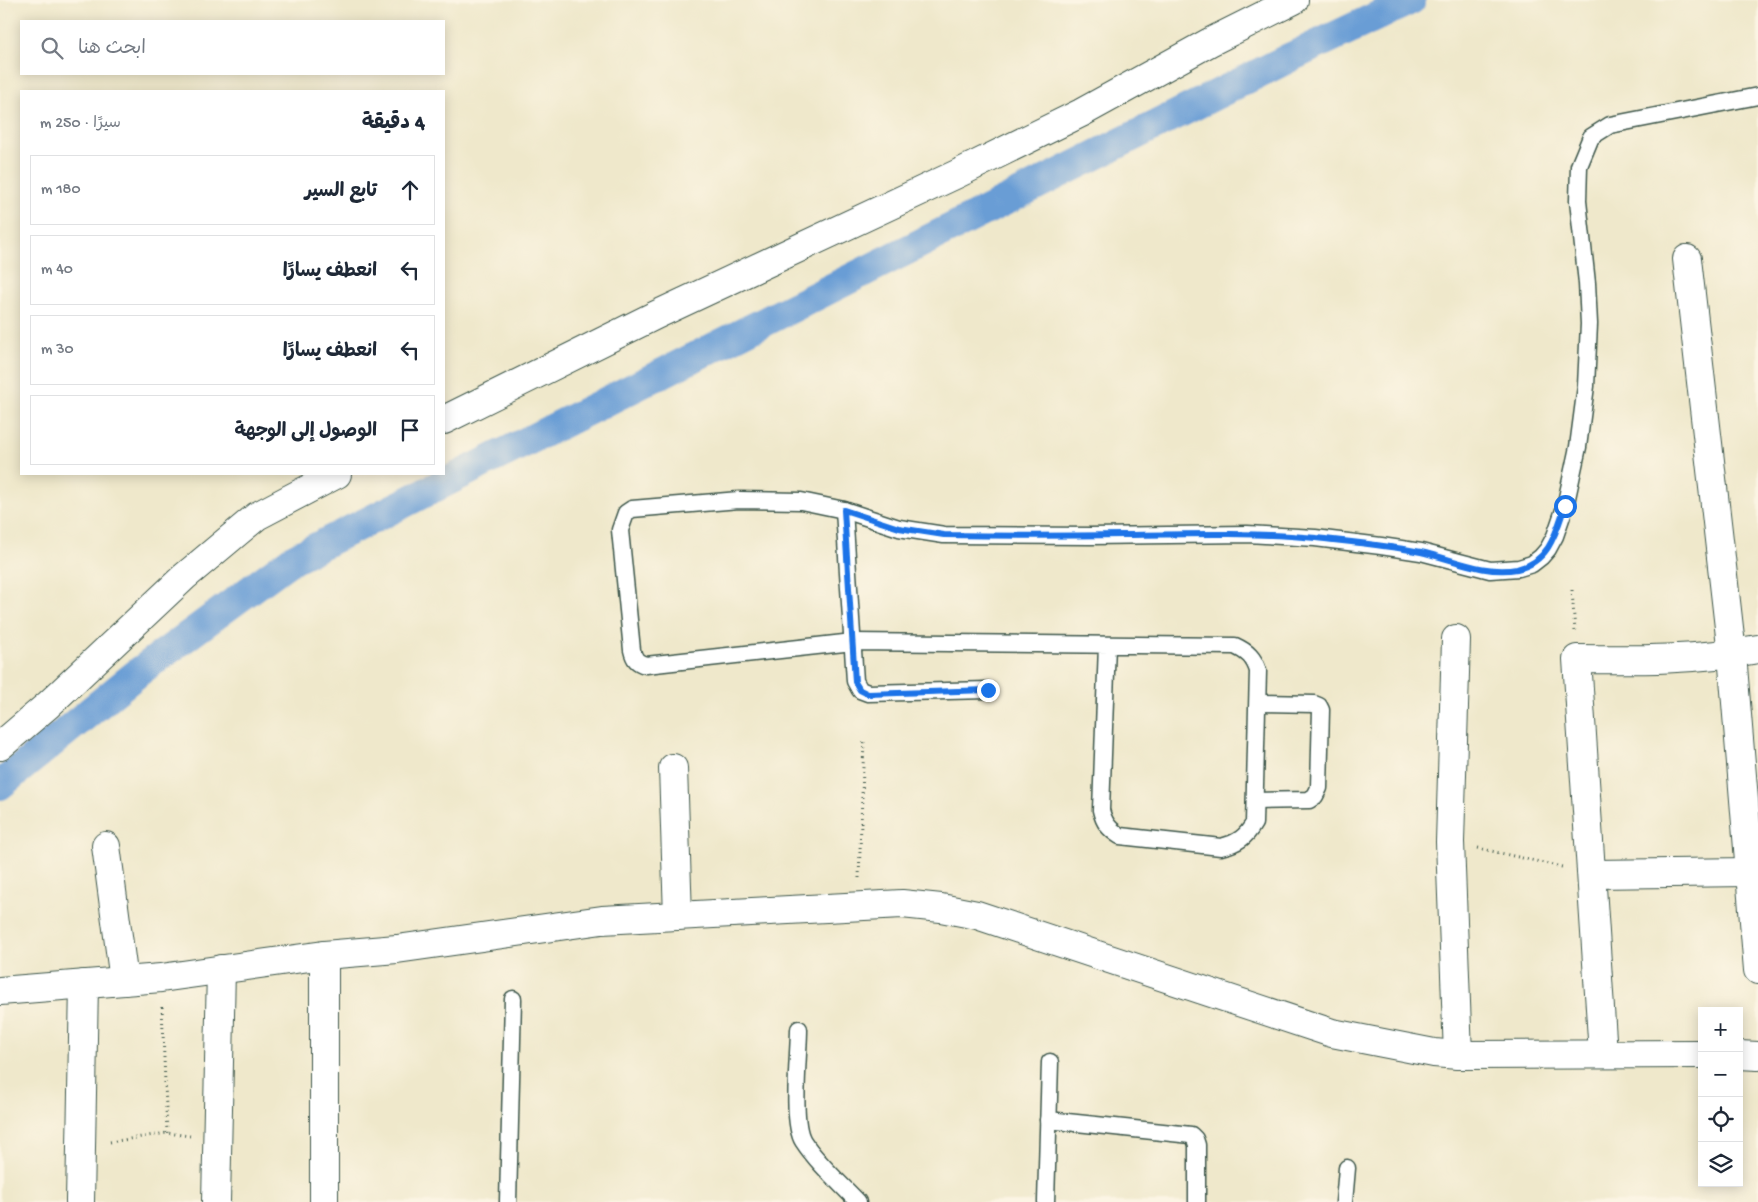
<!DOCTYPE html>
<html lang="ar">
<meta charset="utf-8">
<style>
body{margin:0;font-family:"Gochi Hand","Playpen Sans Arabic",sans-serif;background:#f6f6f7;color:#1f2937;direction:rtl}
.controls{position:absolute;right:15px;bottom:15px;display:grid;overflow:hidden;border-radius:0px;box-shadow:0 2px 12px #0003}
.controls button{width:45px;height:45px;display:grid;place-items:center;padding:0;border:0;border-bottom:1px solid #e0e1e3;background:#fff;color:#1f2937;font:25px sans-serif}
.stop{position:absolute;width:15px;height:15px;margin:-11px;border:4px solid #1a73e8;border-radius:50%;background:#fff}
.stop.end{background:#1a73e8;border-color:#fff;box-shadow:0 1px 5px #0008}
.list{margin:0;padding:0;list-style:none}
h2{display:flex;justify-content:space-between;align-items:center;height:65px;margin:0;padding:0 20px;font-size:21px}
h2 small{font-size:16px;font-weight:400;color:#747a83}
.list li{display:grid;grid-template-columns:32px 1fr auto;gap:15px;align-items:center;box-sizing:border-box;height:70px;margin:0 10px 10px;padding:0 10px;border:1px solid #e0e1e3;border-radius:0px}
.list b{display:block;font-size:19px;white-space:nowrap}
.list em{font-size:16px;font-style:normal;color:#747a83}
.icon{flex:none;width:28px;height:28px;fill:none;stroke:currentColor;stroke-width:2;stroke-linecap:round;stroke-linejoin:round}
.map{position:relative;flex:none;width:1758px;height:1202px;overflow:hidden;direction:ltr}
.search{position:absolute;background:#fff;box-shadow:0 2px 12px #0003;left:20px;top:20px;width:425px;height:55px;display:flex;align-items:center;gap:12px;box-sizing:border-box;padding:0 18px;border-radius:0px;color:#747a83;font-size:19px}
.panel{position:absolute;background:#fff;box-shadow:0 2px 12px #0003;left:20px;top:90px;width:425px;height:385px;border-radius:0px;direction:rtl}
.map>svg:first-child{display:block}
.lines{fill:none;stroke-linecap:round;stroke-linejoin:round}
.canal{stroke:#699dd5;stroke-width:30}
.lane-casing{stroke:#3e574b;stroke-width:19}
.street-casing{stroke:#3e574b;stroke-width:30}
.path{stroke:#3e574b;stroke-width:3;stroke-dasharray:1 4;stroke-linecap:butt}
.lane{stroke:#fff;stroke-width:16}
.street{stroke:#fff;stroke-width:28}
.route{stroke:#1a73e8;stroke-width:6}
</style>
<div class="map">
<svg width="1758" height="1202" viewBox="0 0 1758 1202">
<rect width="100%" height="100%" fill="#fcf5e5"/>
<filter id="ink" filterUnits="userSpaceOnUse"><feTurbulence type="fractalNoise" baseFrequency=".02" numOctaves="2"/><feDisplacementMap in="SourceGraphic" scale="10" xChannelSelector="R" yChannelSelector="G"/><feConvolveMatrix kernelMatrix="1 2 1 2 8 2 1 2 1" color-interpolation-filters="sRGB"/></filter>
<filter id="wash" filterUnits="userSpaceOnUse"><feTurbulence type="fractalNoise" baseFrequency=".0096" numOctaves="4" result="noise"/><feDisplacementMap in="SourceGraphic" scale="20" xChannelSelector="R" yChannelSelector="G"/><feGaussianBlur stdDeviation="1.12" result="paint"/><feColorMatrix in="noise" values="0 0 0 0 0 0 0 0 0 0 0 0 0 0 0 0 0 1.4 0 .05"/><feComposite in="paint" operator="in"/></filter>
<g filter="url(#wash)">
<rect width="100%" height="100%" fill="#efe8cb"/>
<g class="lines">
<path class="canal" d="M0,785L140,671L291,560L1291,57L1411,0"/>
</g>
</g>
<g filter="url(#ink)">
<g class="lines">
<g class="lane-casing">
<g id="lane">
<path d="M844,510L855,681L860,690L868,693L988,690"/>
<path d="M1107,645L1101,810C1104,823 1109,829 1120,836L1221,847C1238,843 1246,837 1254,823L1258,671C1254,658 1248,652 1235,646L853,642L646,665C637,663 634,659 632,650L620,530L626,513L632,509L739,500L801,501L844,510L899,528L944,535L1091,536L1247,534L1315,538L1381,546L1421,552L1490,570L1519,568L1532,564L1541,557L1548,549L1555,536L1565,507L1578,447L1586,386L1589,324L1587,283L1578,201L1579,166L1591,137L1610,125L1758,96"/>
<path d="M1255,801L1309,800L1315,796L1319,788L1321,710L1319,706L1314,704L1258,703"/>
<path d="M799,1029C799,1054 791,1122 803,1141C818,1164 840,1183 858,1202"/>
<path d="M1048,1120L1191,1135L1195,1139L1197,1145V1202"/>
<path d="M508,1202L513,999"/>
<path d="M1046,1202L1050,1062"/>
<path d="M1344,1202L1347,1168"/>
</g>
</g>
<g class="street-casing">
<g id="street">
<path d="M1687,259L1732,654L1758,970"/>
<path d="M444,420L656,315L957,174L1081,113L1210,42L1294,0"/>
<path d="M1456,639L1450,842L1458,1055L1702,1054"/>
<path d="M0,746L48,705L184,577L257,516L337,474"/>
<path d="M673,768L678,916"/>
<path d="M106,846L124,981"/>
<path d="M1592,874L1750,872"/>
<path d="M324,955V1202"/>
<path d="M0,991L161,978L324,955L397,949L602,920L902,904L941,908L977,915L1332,1033L1434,1053L1458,1055"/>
<path d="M1603,1054L1577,659C1638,660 1698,660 1758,649"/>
<path d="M1739,1055L1758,1056"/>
<path d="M80,1202L84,984"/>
<path d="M216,1202L221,969"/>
</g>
</g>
<g class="path">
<path d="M1572,590L1575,631"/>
<path d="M1478,848L1562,867"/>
<path d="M859,878L864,741"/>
<path d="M162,1007L167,1133"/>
<path d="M110,1142L167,1133L190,1136"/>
</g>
<use href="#lane" class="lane"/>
<use href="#street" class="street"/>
</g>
</g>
<g class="lines" filter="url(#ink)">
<path class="route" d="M988,690L868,694L860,690L855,682L844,510L899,528L944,535C1004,536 1063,536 1123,535C1187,534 1251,532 1316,538C1351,542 1387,545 1421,552C1453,559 1484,575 1517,569C1549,562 1556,533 1565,506"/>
</g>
</svg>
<div class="controls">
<button>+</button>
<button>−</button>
<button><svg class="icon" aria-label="locate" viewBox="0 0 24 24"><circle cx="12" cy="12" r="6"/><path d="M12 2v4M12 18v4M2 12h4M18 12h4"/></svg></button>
<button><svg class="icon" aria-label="layers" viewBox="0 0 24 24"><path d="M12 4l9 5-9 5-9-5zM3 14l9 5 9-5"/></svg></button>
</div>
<div class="stop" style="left:1565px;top:506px"></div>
<div class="stop end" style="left:988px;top:690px"></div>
<div class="search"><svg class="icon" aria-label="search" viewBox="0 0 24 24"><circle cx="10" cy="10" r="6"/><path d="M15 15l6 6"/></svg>ابحث هنا</div>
<section class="panel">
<h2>4 دقيقة<small>سيرًا · 250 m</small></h2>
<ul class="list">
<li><svg class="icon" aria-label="ahead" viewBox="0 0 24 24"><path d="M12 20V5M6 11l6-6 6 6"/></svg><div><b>تابع السير</b></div><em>180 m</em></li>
<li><svg class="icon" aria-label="left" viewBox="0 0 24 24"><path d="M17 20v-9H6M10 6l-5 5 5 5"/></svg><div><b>انعطف يسارًا</b></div><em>40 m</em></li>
<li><svg class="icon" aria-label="left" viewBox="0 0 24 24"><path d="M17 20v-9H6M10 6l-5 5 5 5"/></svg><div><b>انعطف يسارًا</b></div><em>30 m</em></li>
<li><svg class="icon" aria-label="arrive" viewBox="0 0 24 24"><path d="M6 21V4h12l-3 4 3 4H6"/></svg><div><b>الوصول إلى الوجهة</b></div></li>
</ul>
</section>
</div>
